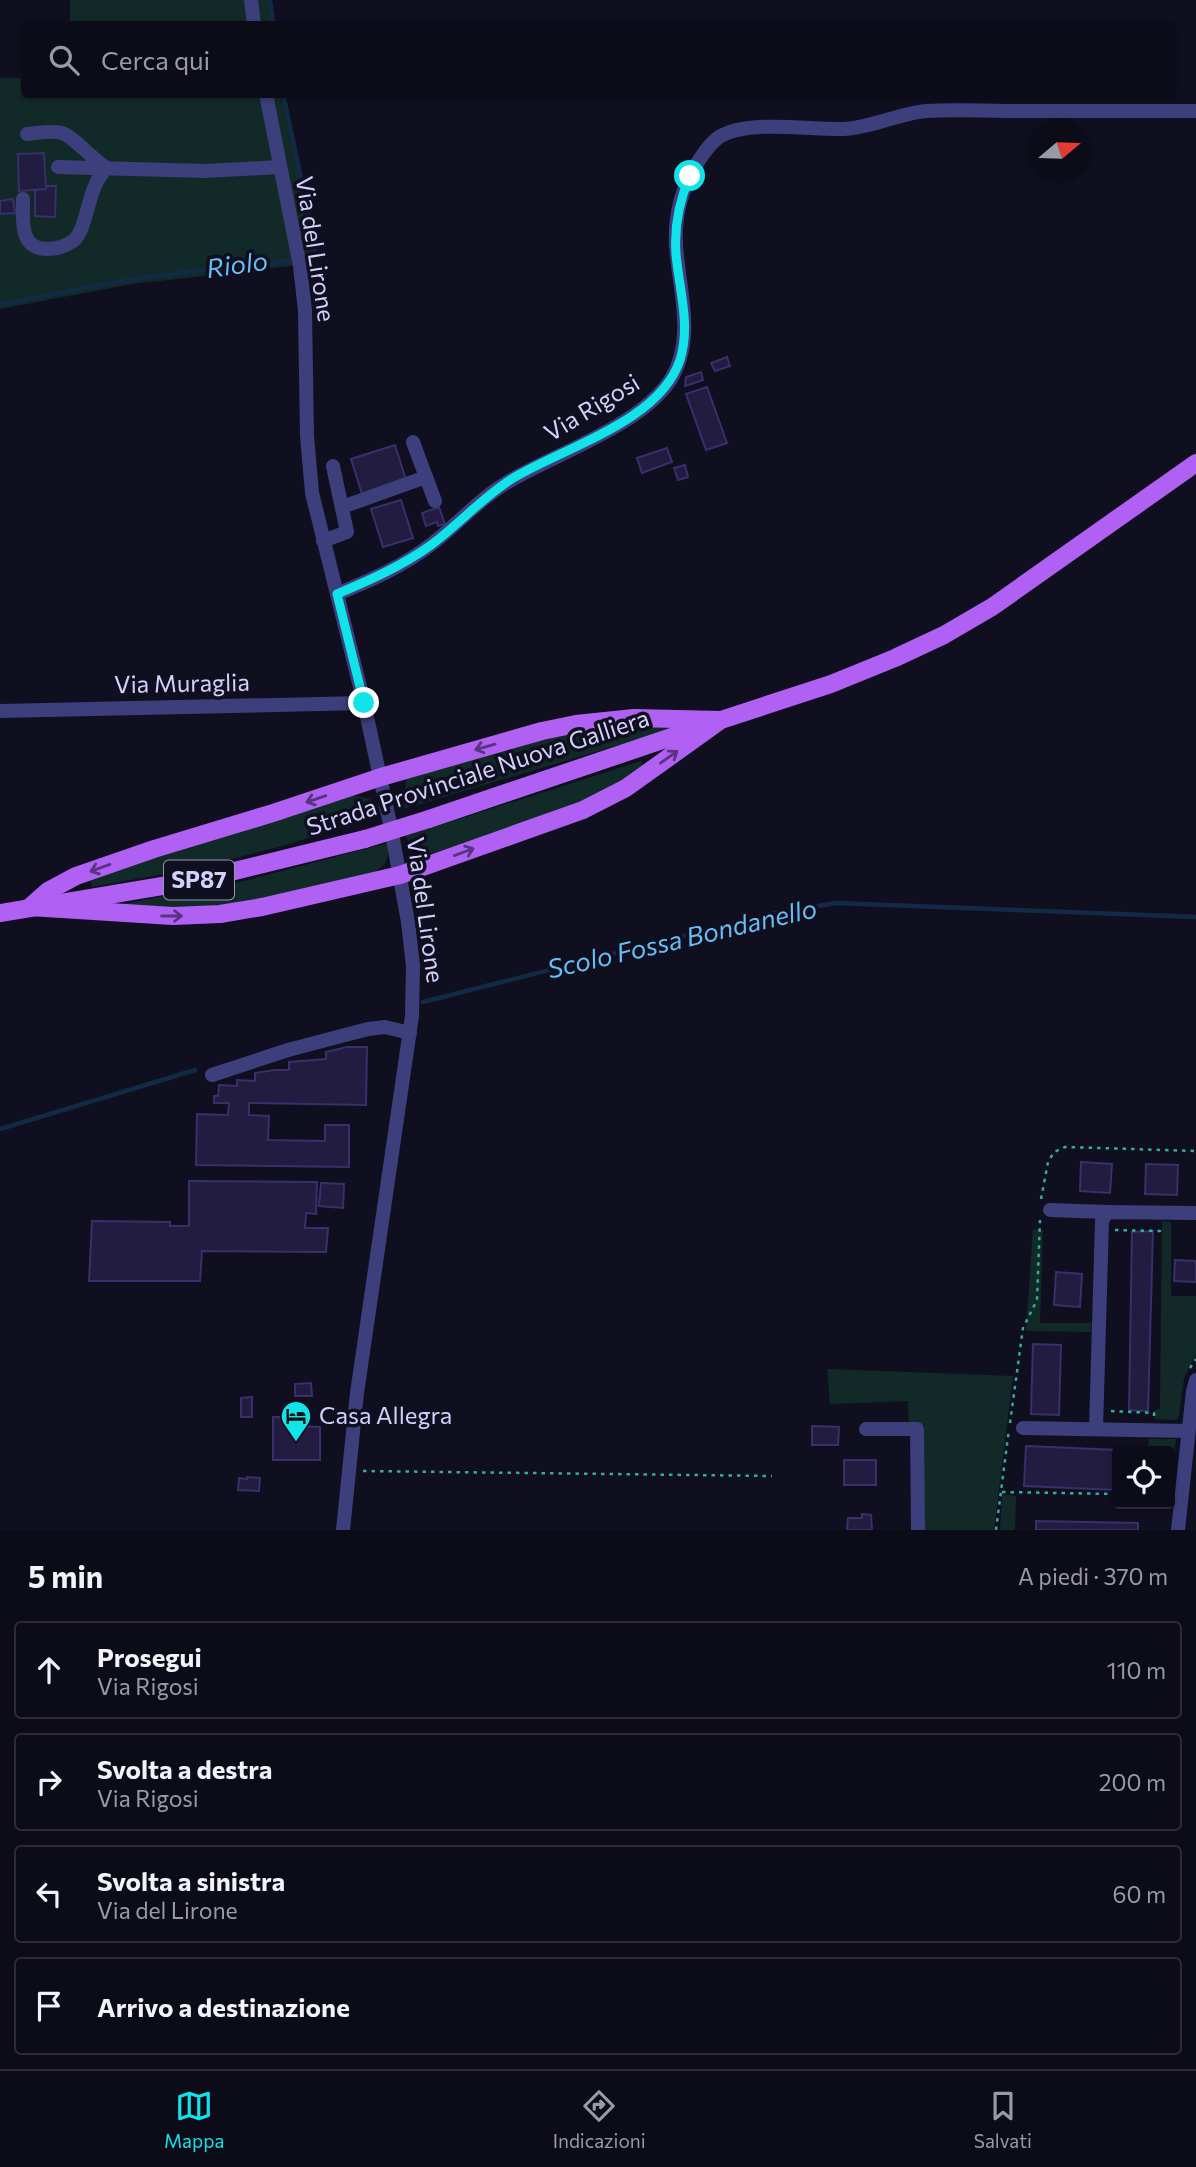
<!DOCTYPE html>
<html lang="it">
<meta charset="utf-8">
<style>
body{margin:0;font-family:Commissioner,sans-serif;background:#151421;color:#f1f3f6}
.controls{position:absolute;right:21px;bottom:21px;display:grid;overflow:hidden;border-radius:7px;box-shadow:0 2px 5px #0004}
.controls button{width:63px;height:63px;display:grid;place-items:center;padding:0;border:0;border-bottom:2px solid #2c2b37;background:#0c0b18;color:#f1f3f6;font:35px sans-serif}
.compass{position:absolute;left:1028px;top:119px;width:63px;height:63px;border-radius:50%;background:#0c0b18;box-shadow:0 2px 5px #0004;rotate:71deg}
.stop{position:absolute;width:21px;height:21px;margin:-16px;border:5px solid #11e3e8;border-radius:50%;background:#fff}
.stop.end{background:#11e3e8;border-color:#fff;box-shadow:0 2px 7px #0008}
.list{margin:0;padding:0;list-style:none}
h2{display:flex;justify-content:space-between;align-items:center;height:91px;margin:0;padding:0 28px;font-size:30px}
h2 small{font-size:23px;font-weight:400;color:#9a9ba2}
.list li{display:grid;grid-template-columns:46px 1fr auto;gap:21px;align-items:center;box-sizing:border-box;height:98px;margin:0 14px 14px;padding:0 14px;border:2px solid #2c2b37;border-radius:7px}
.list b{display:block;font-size:26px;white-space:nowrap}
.list p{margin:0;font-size:23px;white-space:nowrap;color:#9a9ba2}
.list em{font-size:23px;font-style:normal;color:#9a9ba2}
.icon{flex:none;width:38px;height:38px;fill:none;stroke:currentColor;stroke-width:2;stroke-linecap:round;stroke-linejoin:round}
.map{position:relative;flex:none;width:1196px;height:1530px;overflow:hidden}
.search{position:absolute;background:#0c0b18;box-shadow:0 2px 5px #0004;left:21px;right:21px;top:21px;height:77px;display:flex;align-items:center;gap:18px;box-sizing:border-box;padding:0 24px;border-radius:7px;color:#9a9ba2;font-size:26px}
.sheet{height:539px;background:#0c0b18}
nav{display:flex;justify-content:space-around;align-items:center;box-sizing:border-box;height:98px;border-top:2px solid #2c2b37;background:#0c0b18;font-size:19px;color:#9a9ba2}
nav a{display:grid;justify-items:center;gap:4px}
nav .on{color:#11e3e8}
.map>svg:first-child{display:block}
.green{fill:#122a27}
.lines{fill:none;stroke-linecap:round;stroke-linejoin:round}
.stream{stroke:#122a46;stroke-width:4.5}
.building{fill:#211c40;stroke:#37306a;stroke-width:2}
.path{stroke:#37aa9a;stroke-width:2.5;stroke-dasharray:3.5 5;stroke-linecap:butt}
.minor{stroke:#3d3f7c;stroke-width:14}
.major{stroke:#b160f4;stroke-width:18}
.major-bridge{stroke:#b160f4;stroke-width:18}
.oneway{stroke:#58337f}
.route{stroke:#11e3e8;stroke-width:9}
.labels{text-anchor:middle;stroke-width:7;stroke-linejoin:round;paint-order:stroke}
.shield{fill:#100f20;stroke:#9897ba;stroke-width:2}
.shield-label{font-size:23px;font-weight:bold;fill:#d3d1fc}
.street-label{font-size:24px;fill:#d3d1fc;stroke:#100f20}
.poi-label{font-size:24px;fill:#d3d1fc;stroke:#100f20;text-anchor:start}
.water-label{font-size:26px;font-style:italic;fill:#67bdf4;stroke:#100f20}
</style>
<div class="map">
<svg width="1196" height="1530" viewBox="0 0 1196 1530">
<rect width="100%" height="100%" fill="#100f20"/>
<g class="green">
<path d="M70,0H271L273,24H70Z"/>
<path d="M0,78H24V94L281,95L317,251L299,265L132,284L0,309Z"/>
<path d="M628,725L676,728L400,810C400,798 407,789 406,779L540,739L584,729Z"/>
<path d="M641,761L644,768C580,811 505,832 432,853L413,852L406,836Z"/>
<path d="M350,796C366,796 376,799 383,814L286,845L192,869L92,887L90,881L119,867Z"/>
<path d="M388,843C389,859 387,866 372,873L207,911L116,905L244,881Z"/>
<path d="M1162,1221L1171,1222V1296H1196V1354L1184,1378L1179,1415L1177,1420L1155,1419V1411L1160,1409Z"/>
<path d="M1033,1229L1043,1230L1040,1323H1091L1092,1332L1026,1331Z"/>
<path d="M827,1369L1013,1376L994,1530H924V1425L909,1424L908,1401L830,1404Z"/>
<path d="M1149,1439H1176L1170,1492V1451H1148Z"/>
<path d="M1002,1494L1016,1496L1015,1530H1000Z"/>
</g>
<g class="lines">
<g class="stream">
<path d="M270,0L273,24"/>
<path d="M0,305C56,293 112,282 170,274C217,268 268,268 314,254L315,251L314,239L283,94"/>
<path d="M423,1002L774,913L836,903L1196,917"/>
<path d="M0,1129L195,1070"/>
</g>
</g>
<g class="building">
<path d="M44,153L46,189L19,191L18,154Z"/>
<path d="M46,186H56L55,217L35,216V190L46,189Z"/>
<path d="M13,199L15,213L0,214V201Z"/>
<path d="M727,357L730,366L715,371L711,363Z"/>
<path d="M701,372L703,380L685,386L686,377Z"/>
<path d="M707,387L727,443L706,450L686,394Z"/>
<path d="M395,445L406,480L362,494L351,459Z"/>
<path d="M667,448L672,462L642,473L637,458Z"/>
<path d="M685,465L688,477L678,480L674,468Z"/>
<path d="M401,500L413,538L383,547L371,509Z"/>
<path d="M439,507L445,524L438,526L437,522L426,526L422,513Z"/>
<path d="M347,1047H367L366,1105L249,1103V1115L269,1116L268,1140L325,1141V1125H349V1167L196,1165L197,1114L228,1115L229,1103H214V1096H218L219,1085L237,1086V1080L255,1081V1073L275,1070H289V1062L326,1059V1052Z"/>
<path d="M1081,1162L1112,1164L1110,1193L1080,1191Z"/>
<path d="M1146,1164L1178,1165L1177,1195L1145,1194Z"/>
<path d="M189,1181L317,1182L316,1214L306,1213L305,1228H328L326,1252L202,1251L200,1281H89L92,1221L170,1222V1226H189Z"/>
<path d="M321,1183L344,1184L343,1208L319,1206Z"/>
<path d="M1153,1231L1148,1411L1129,1410L1132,1232Z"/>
<path d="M1175,1260L1196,1261V1282L1174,1281Z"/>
<path d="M1056,1272L1082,1274L1080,1307L1054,1305Z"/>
<path d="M1033,1344L1061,1345L1059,1415L1031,1414Z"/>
<path d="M311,1383L312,1396H295V1384Z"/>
<path d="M252,1397V1417H241V1398Z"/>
<path d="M273,1417H292V1426L320,1427V1460H273Z"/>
<path d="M812,1426L839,1427L838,1445H812Z"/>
<path d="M1026,1446L1142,1451H1117V1490L1024,1486Z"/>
<rect x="844" y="1460" width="32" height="25"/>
<path d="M247,1477L260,1478L259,1491L238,1490L239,1478L247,1479Z"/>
<path d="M862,1514L871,1515L872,1530H847L848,1518H862Z"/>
<path d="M1036,1521L1138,1523V1530H1036Z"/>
</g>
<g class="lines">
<g class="path">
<path d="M1041,1199L1048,1162L1054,1152L1065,1147L1196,1151"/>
<path d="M1115,1230L1160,1231V1227"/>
<path d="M1190,1368L1196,1359"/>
<path d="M1111,1411L1154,1413V1419"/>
<path d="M1010,1423L1023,1328L1037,1300L1040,1220"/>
<path d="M363,1471L772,1476"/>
<path d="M1002,1492L1117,1494"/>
<path d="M996,1530L1009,1429"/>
</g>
<g class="minor">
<path d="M251,0L254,24"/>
<path d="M266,94L300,266L305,311L307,436L312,493L364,703L391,828L408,922L413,966L412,1016L357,1393L343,1530"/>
<path d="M58,167L205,171L280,167"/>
<path d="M23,199C23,220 19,249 47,249C56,249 66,246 73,241C89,228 86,187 107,168C94,161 73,136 62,133C51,130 38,133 27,134"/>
<path d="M426,477L435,501"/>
<path d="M342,507L426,477L413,442"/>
<path d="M323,541L347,532L333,466"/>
<path d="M337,594C371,580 404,566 433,543C460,522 482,496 513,479C558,453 643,424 671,379C694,341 681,297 677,256C673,225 679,195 694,168C701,157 708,145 719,137C747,119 810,130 843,129C872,128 899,113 927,111C955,109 985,111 1013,111C1074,111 1135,111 1196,111"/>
<path d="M0,711L364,703"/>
<path d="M212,1075L288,1050L368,1029L385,1027L410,1033"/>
<path d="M1050,1210L1107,1212"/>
<path d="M1023,1428L1188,1431"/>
<path d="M866,1429H917L918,1530"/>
<path d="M1096,1429L1102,1221L1107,1212L1196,1213"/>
<path d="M1178,1530L1193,1391L1196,1380"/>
</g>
<g class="major">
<path d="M429,819L701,727"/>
<path d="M30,907L173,916L220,914L262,907L400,875L583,810L626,788L721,720L831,684L895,658L944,635L992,607L1196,463"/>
<path d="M30,907L48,891L76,876L154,849L273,813L381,777L542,731L576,724L634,718L721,720"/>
<path d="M0,913L198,880L365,839"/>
</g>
<path class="major-bridge" d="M365,839L429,819"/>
</g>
<defs><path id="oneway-shaft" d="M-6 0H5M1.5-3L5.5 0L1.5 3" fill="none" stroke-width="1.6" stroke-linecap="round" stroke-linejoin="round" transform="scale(1.75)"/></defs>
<g class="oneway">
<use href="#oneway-shaft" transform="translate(485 747) rotate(164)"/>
<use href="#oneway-shaft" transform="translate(669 757) rotate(-35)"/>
<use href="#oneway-shaft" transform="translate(316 799) rotate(161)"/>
<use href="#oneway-shaft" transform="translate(464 852) rotate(-20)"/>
<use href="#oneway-shaft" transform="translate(100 868) rotate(160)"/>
<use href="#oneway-shaft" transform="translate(172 916)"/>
</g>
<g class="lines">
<path class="route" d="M364,703L337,594C370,580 402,566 431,545C459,524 481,499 510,480C561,448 659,423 680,360C691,325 679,289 676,254C674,226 679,201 690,176"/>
</g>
<defs>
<g id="hotel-pin" transform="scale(1.575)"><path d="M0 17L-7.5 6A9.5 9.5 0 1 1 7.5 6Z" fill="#11e3e8" stroke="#100f20"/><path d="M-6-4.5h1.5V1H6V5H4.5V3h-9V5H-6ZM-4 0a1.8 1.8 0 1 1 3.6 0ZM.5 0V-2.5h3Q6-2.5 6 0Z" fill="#111"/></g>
</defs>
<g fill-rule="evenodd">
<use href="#hotel-pin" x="296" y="1416"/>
</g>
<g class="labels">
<rect class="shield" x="164" y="860.5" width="70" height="39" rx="5"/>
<g class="shield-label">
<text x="199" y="888">SP87</text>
</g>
<g class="street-label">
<text transform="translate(315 249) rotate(81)" y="8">Via del Lirone</text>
<text transform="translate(592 408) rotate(-31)" y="8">Via Rigosi</text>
<text transform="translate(182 684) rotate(-1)" y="8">Via Muraglia</text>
<text transform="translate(478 773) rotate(-18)" y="8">Strada Provinciale Nuova Galliera</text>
<text transform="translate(425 910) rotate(82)" y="8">Via del Lirone</text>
</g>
<g class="poi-label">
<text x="319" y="1424">Casa Allegra</text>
</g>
<g class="water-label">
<text transform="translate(237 265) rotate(-8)" y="9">Riolo</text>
<text transform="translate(682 939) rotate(-13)" y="9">Scolo Fossa Bondanello</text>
</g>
</g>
</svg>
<div class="controls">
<button><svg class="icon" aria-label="locate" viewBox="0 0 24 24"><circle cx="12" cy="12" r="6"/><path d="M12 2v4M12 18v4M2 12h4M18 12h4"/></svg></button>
</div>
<svg class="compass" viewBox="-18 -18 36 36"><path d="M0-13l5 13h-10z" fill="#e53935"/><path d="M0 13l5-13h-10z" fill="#9a9ba2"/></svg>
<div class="stop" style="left:690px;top:176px"></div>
<div class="stop end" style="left:364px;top:703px"></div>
<div class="search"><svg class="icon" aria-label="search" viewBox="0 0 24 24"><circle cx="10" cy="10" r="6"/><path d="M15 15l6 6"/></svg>Cerca qui</div>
</div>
<section class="sheet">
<h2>5 min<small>A piedi · 370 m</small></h2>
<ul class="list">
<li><svg class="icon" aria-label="ahead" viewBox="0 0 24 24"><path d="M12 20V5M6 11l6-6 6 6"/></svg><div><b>Prosegui</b><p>Via Rigosi</p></div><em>110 m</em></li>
<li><svg class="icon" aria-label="right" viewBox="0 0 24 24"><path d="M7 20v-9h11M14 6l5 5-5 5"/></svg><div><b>Svolta a destra</b><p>Via Rigosi</p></div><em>200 m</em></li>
<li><svg class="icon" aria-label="left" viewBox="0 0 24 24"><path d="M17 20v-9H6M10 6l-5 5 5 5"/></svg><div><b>Svolta a sinistra</b><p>Via del Lirone</p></div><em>60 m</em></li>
<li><svg class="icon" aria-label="arrive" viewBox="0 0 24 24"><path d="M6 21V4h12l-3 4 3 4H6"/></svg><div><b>Arrivo a destinazione</b></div></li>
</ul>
</section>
<nav>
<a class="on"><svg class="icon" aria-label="map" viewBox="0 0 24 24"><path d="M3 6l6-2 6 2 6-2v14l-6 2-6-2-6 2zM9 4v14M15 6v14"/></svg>Mappa</a>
<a><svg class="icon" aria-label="directions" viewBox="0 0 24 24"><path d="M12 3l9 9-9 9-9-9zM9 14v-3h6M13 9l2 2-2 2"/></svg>Indicazioni</a>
<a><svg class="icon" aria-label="saved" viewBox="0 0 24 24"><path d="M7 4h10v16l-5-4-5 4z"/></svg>Salvati</a>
</nav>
